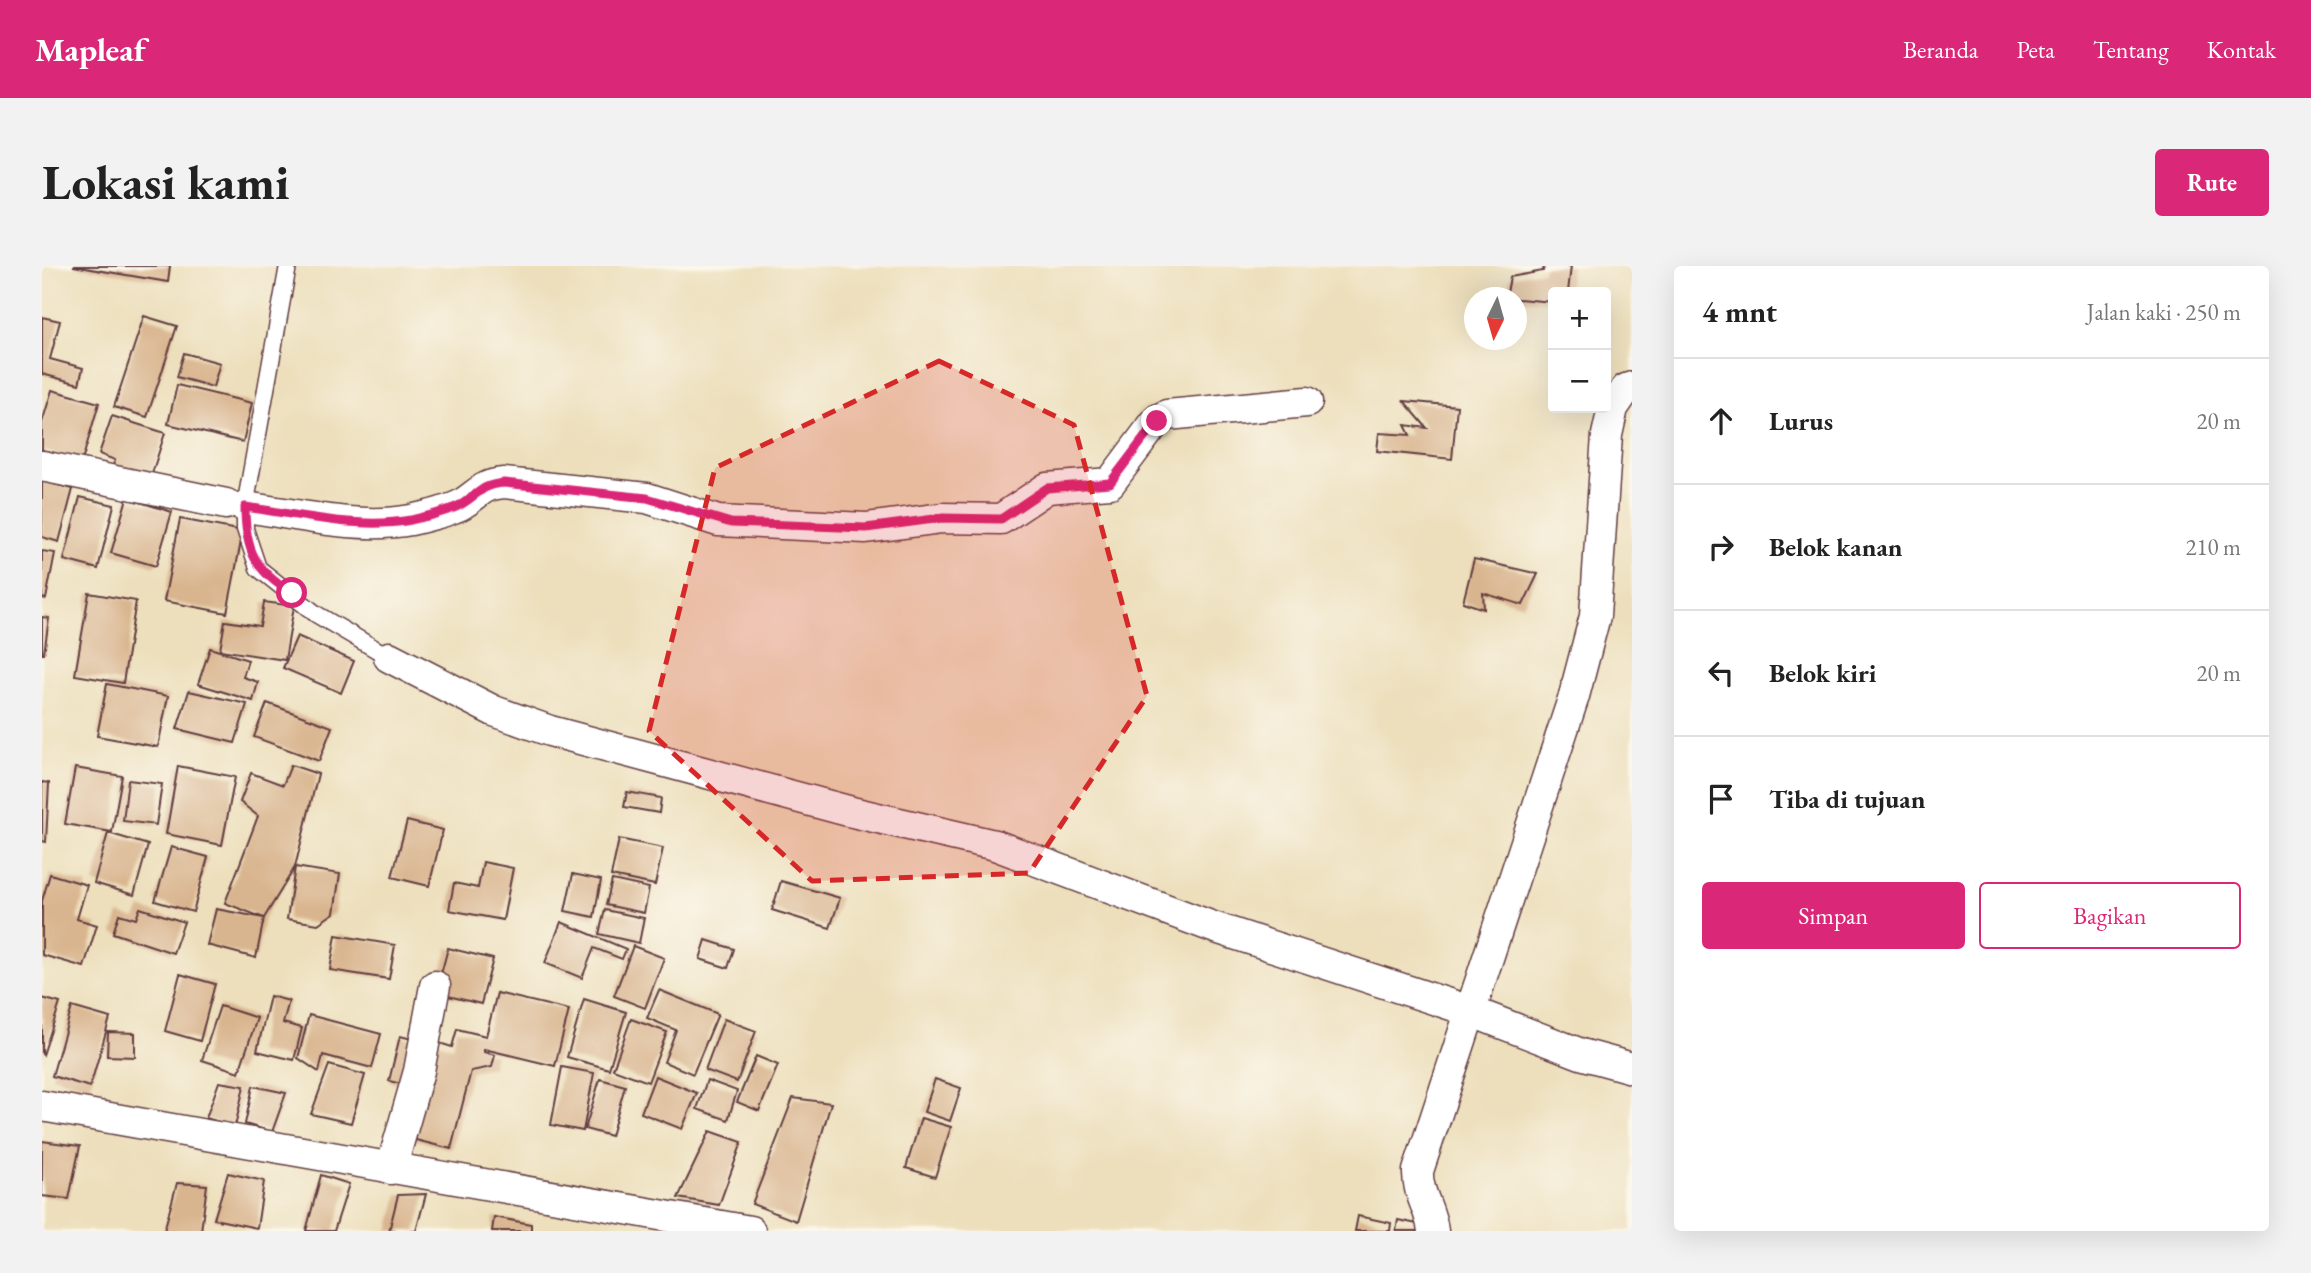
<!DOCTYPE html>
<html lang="id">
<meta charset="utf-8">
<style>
body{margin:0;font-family:"EB Garamond",serif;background:#f2f2f2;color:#222}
.controls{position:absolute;right:21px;top:21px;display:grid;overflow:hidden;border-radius:7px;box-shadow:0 7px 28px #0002}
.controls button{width:63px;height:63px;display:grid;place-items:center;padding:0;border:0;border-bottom:2px solid #e0e0e0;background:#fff;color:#222;font:35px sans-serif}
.compass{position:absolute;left:1422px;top:21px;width:63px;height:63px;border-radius:50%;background:#fff;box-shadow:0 7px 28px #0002;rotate:185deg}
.stop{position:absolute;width:21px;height:21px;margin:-16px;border:5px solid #db2777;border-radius:50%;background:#fff}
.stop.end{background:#db2777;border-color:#fff;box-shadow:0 2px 7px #0008}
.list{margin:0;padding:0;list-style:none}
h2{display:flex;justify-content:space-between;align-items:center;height:91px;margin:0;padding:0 28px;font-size:30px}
h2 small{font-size:23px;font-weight:400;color:#767676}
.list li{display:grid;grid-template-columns:46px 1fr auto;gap:21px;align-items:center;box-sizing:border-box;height:126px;padding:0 28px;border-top:2px solid #e0e0e0}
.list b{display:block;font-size:26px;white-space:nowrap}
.list em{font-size:23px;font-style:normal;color:#767676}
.actions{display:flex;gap:14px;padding:21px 28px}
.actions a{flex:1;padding:16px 0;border:2px solid #db2777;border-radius:7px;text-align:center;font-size:24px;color:#db2777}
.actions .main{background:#db2777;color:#fff}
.icon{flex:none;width:38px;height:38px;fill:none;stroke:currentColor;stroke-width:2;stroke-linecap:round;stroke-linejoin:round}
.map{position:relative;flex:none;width:1590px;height:965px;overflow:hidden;border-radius:7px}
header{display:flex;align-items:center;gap:42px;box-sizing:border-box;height:98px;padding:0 35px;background:#db2777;color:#fff}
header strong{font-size:33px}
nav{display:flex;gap:38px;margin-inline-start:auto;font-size:24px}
.intro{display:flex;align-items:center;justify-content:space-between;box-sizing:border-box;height:168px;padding:0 42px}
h1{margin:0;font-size:49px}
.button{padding:18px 32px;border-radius:7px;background:#db2777;color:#fff;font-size:24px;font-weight:700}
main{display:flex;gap:42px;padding:0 42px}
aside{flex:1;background:#fff;border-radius:7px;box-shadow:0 7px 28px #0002}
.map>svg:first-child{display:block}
.building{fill:#d9b58f}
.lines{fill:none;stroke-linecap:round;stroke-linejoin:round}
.service-casing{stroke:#623c41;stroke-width:19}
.minor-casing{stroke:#623c41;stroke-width:33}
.service{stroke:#fff;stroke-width:16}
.minor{stroke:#fff;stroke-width:30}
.route{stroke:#db2777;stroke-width:9}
.marked{fill:#d62828;fill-opacity:0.2;stroke:#d62828;stroke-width:5;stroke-dasharray:14 9;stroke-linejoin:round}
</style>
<header>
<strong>Mapleaf</strong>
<nav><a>Beranda</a><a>Peta</a><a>Tentang</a><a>Kontak</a></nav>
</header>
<div class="intro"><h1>Lokasi kami</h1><a class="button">Rute</a></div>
<main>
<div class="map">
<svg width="1590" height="965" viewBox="0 0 1590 965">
<rect width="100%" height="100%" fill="#fbf7ec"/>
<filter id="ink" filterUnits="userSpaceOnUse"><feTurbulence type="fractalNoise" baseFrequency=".0143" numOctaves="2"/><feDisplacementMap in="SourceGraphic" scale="14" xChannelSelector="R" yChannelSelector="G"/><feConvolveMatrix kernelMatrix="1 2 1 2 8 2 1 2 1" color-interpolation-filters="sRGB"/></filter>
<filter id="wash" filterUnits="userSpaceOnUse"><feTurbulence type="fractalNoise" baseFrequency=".00686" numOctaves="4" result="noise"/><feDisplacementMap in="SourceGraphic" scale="28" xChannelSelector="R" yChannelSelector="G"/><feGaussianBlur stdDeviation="1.57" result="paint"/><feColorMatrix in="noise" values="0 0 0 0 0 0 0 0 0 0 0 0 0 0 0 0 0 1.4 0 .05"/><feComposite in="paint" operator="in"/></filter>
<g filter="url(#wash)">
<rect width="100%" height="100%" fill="#eddfbc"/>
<g id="blocks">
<g class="building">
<path d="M31,0H128L126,16Z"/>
<path d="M1502,0H1529L1526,26H1511V36L1464,32L1468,11L1501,5Z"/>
<path d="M102,50L135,60L105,151L72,141Z"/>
<path d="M0,51L18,55L8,93L41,102L37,118L0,108Z"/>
<path d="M142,87L178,97L171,121L135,111Z"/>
<path d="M135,119L210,137L201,176L126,158Z"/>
<path d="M10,124L57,137L40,195L0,184V157Z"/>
<path d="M1362,135L1415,140L1410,193L1335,185L1337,167L1368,169L1363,159L1385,162Z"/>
<path d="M70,150L123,167L106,220L68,208L73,194L57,188Z"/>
<path d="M0,215L31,223L17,276L0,271Z"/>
<path d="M38,231L72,239L56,303L22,294Z"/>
<path d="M85,232L130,246L114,300L69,287Z"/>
<path d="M138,253L201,265L185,347L122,335Z"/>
<path d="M0,285L13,287L4,333L0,332Z"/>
<path d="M1432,293L1496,308L1481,339L1441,327L1442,343L1421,336Z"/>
<path d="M47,327L94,335L81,417L33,409Z"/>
<path d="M222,336L252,340L243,394L178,384L183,355L218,360Z"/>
<path d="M0,351L7,352L2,388H0Z"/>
<path d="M255,370L312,395L299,427L241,402Z"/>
<path d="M168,382L206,394L201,411L216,416L211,435L156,418Z"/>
<path d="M65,418L126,430L116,481L55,470Z"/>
<path d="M147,425L205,438L193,477L135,463Z"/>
<path d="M225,437L290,461L277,495L212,471Z"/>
<path d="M249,499L276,508L253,601L222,652L214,692L165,679L174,643L222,652L183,637L216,550L198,536L209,507L241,519Z"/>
<path d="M136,500L193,511L180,579L124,568Z"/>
<path d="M33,502L80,510L70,566L23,558Z"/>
<path d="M86,514L120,518L114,559L81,555Z"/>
<path d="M0,516L7,517L4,576L0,575Z"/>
<path d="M585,526L619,532L617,547L582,541Z"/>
<path d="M365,555L401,564L387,620L350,611Z"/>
<path d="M66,567L106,579L92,629L52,617Z"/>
<path d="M577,573L621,582L613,619L569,610Z"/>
<path d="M129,581L166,591L151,646L113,635Z"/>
<path d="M441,596L471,602L461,654L407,644L412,617L436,622Z"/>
<path d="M253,601L298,608L292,647L276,658L245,653Z"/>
<path d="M8,608L45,619L35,653L55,659L42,701L0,689V635Z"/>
<path d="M531,608L559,614L552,651L523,645Z"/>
<path d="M570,614L607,622L602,647L564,639Z"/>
<path d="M739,615L798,632L788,662L730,644Z"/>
<path d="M98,642L142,656L131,687L71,667L77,648L94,653Z"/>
<path d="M563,644L602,652L597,677L557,668Z"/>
<path d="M519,656L584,683L580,693L552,682L540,712L503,697Z"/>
<path d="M294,669L353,679L347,713L288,704Z"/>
<path d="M664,674L692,683L686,702L658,693Z"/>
<path d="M591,680L622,692L603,742L572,730Z"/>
<path d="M406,682L451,693L439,738L394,727Z"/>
<path d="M138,708L173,718L158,775L123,765Z"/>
<path d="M617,724L676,748L651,808L622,796L634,764L605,752Z"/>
<path d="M455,727L527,744L513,800L442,783V786L453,789L450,801L429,805L409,883L366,872L391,775L410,781L415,763L444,770Z"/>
<path d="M228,730L247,735L241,757L260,762L252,794L215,785Z"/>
<path d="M0,732L18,737L1,789L0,788Z"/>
<path d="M542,733L584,746L567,803L525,791Z"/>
<path d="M178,740L215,752L197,806L160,794Z"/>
<path d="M30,741L68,752L48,821L10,810Z"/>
<path d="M267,749L339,768L330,802L281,789L277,806L256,792Z"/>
<path d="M589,753L625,766L606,816L571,803Z"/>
<path d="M682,753L714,765L695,816L663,804Z"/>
<path d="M66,766L93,767V791L65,790Z"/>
<path d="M358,770L378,775L368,820L347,815Z"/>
<path d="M714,790L736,799L717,845L695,836Z"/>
<path d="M287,799L323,809L309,857L269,848Z"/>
<path d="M520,801L552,807L541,865L509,859Z"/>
<path d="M613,810L655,827L640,863L599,847Z"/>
<path d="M558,813L583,820L569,870L543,863Z"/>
<path d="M893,813L919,822L908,855L882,846Z"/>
<path d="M665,814L695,825L686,854L655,843Z"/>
<path d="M177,816L202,820L193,861L164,852Z"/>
<path d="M211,820L244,827L230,866L203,858Z"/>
<path d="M751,832L789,837L754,955L710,938Z"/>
<path d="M879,852L909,861L893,911L864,902Z"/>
<path d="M668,865L700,876L677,939L636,932Z"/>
<path d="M0,875L38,880L27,933L0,930Z"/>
<path d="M186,907L222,915L215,962L172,953Z"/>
<path d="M279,909L307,918L292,965H264Z"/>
<path d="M135,917L165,919L159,965H122Z"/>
<path d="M384,928L374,965H347L356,929Z"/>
<path d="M1316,950L1349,957L1348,965H1313Z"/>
<path d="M452,951L489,958V965H450Z"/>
<path d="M1356,954L1380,959L1379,965H1354Z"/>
</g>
</g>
</g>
<g filter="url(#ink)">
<use href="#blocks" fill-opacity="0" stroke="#623c41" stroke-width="2"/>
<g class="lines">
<g class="service-casing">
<path id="service" d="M246,0L203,241V263L216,302L274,348L347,391"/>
</g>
<g class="minor-casing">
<g id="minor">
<path d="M0,200L184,238"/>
<path d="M203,241C256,248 315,264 369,254C385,250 406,246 420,238C438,227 439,219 462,217L605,232L676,255L824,262L900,252L959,253L1005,222L1068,217L1115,154L1125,149L1265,136"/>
<path d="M347,391L452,445L508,465L810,546L953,579L1171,661L1428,745L1539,788L1590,802"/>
<path d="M0,840L708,965"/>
<path d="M349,903L377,805L393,720"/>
<path d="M1391,965C1389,943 1375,928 1376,905L1532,430L1553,350L1565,169L1571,142L1584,123L1590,121"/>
</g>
</g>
<use href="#service" class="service"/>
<use href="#minor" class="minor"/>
</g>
</g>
<g class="lines" filter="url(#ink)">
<path class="route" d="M250,327C213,305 203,284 203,241C256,248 315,264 369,254C385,250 406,246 420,238C438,227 439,219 462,217L605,232L689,257L824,262L900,252L959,253L1005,222L1068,217L1115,155"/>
</g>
<path class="marked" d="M897,95L1032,159L1105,430L987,607L770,615L607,465L673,202Z"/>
</svg>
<div class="controls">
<button>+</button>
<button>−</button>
</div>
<svg class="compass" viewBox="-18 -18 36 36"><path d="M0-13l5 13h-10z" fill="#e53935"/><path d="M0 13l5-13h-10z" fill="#767676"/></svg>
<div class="stop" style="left:250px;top:327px"></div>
<div class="stop end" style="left:1115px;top:155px"></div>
</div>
<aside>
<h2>4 mnt<small>Jalan kaki · 250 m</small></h2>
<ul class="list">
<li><svg class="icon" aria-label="ahead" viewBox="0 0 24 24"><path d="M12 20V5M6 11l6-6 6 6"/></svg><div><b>Lurus</b></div><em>20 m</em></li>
<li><svg class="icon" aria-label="right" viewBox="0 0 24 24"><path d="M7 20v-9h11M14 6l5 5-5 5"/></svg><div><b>Belok kanan</b></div><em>210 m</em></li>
<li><svg class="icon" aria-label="left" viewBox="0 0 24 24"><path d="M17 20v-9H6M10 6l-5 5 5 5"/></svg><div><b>Belok kiri</b></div><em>20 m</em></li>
<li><svg class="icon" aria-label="arrive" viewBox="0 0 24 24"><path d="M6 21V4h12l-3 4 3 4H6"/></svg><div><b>Tiba di tujuan</b></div></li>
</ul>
<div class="actions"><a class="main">Simpan</a><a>Bagikan</a></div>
</aside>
</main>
